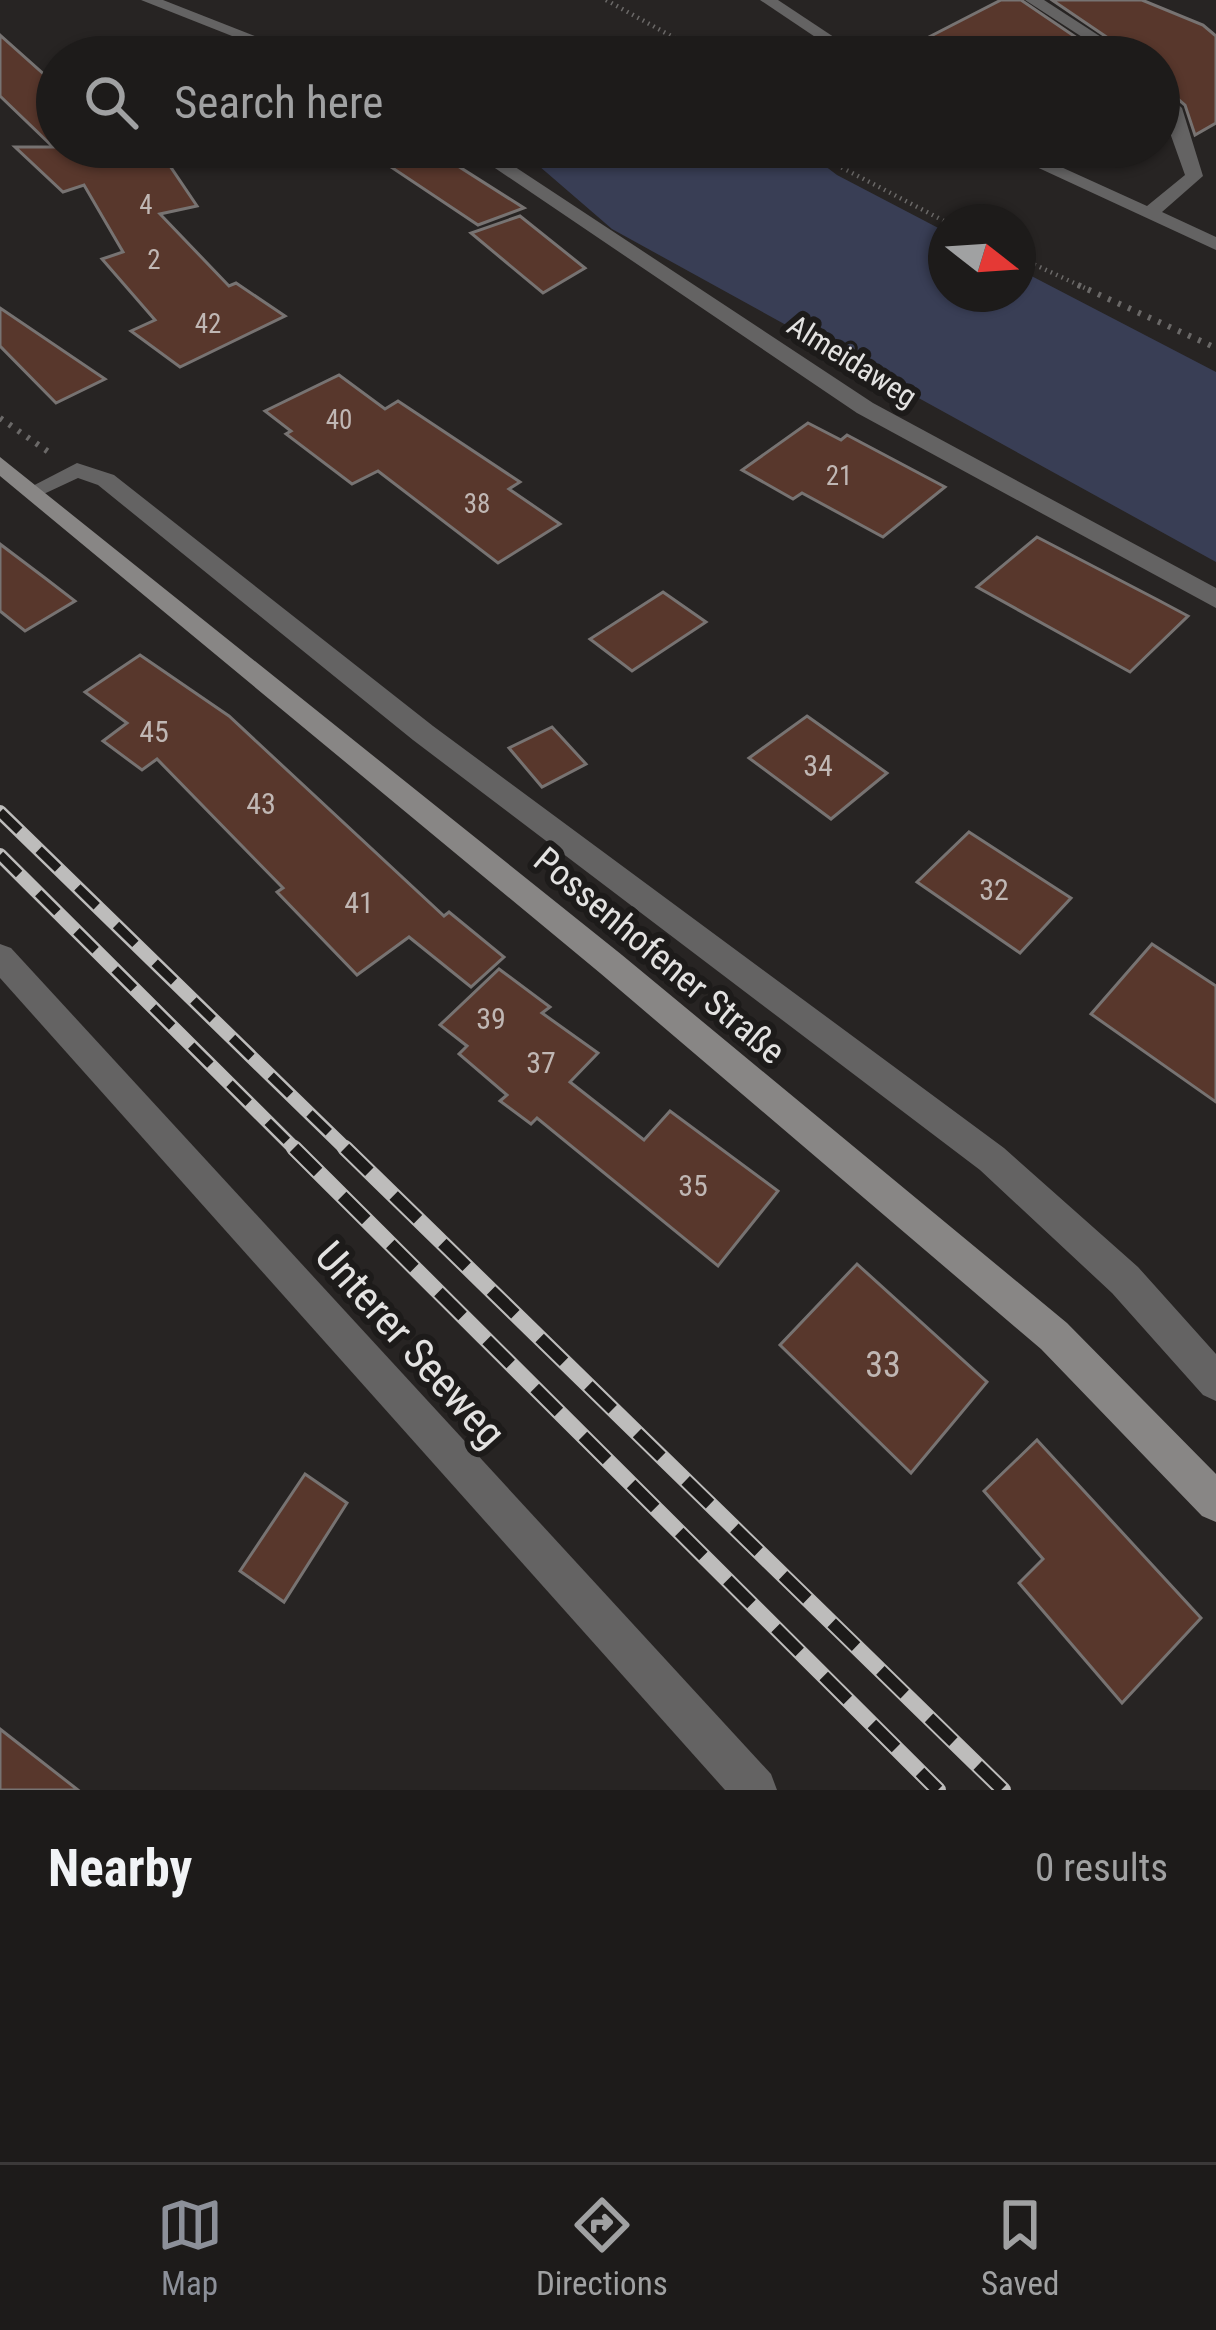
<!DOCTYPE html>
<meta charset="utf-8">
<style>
body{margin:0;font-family:"Roboto Condensed",sans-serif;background:#252423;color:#f1f3f6}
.compass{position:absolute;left:928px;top:204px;width:108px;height:108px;border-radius:50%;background:#1d1b1a;box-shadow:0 3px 9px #0004;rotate:107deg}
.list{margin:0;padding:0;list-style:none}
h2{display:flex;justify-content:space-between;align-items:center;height:156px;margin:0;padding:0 48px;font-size:51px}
h2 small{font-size:39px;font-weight:400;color:#a0a1a2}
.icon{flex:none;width:66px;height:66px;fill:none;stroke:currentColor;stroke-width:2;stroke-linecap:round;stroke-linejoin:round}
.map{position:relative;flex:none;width:1216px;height:1790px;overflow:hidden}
.search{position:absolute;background:#1d1b1a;box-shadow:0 3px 9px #0004;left:36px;right:36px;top:36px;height:132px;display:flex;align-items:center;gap:30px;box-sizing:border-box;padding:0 42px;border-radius:66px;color:#a0a1a2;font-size:45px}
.sheet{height:372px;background:#1d1b1a}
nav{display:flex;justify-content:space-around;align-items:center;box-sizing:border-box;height:168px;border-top:3px solid #3b3939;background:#1d1b1a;font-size:33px;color:#a0a1a2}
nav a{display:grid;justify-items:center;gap:6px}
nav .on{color:#8c9099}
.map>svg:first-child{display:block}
.green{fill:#393e55}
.building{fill:#58372c;stroke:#777372;stroke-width:3}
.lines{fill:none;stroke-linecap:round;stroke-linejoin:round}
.path-far1{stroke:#6b6968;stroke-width:4.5;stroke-dasharray:1.5 4.5;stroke-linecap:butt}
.path{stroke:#6b6968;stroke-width:6;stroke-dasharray:3 8;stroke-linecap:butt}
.minor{fill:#646363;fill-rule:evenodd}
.secondary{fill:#888685;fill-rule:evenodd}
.rail-far1-casing{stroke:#bdbcbb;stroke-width:14}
.rail-casing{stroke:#bdbcbb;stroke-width:16}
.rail-far1{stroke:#1d1b1a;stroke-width:9;stroke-dasharray:27;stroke-linecap:butt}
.rail{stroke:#1d1b1a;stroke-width:12;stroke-dasharray:34;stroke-linecap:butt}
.labels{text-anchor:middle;stroke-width:12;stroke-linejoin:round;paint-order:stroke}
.far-number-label{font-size:27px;fill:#c0b7b4}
.far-street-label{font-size:30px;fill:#e3e2e1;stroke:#1d1b1a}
.number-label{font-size:30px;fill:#c0b7b4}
.street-label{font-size:36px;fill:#e3e2e1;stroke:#1d1b1a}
.near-number-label{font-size:36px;fill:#c0b7b4}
.near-street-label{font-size:42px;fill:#e3e2e1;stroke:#1d1b1a}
</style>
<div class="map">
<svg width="1216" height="1790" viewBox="0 0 1216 1790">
<rect width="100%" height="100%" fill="#272423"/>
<path class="green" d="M517,147H800L837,175L946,232V294H1018V269L1216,372V562L612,229Z"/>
<g class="building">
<path d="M1001,0H1021L1105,57H890Z"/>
<path d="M1052,0H1142L1203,25L1216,36V123L1195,135L1185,105L1159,83V57H1136Z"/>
<path d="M0,35L57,86V147H178L179,156L166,160L197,206L160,214L229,286L236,283L285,316L180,367L131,331L155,320L102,259L123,252L84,185L63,192L15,147H53L0,96Z"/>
<path d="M428,147L524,208L478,225L385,163Z"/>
<path d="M520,216L585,268L543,293L471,233Z"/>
<path d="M0,308L105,379L56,403L0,346Z"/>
<path d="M339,375L385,409L398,401L520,482L509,489L560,524L498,563L378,471L352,484L286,434L291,431L265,411Z"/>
<path d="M808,423L841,440L847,435L945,487L883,537L802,493L793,499L742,470Z"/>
<path d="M1037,537L1158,600L1188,616L1130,672L977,587Z"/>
<path d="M0,544L45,578L75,601L25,631L0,611Z"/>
<path d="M663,592L706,622L632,671L590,639Z"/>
<path d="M140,655L229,716L444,916L449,912L504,957L471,987L409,937L357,975L277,892L283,888L157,759L142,770L103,741L127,723L85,692Z"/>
<path d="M807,716L887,773L831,819L749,758Z"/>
<path d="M552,727L586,764L542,787L509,748Z"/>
<path d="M969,832L1071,898L1020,953L917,882Z"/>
<path d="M1152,944L1216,986V1102L1091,1014Z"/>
<path d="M499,969L550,1007L542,1013L598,1053L570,1082L644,1140L670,1111L778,1191L718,1266L537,1118L531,1124L500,1101L507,1095L459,1054L467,1046L440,1025Z"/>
<path d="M857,1264L987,1382L911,1473L780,1345Z"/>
<path d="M1037,1440L1201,1618L1122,1703L1019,1583L1043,1559L984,1491Z"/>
<path d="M305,1474L347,1503L284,1602L240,1571Z"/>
<path d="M0,1729L78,1790H0Z"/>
</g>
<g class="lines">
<g class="path-far1">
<path d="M606,0L709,57"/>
<path d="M820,147L835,164L946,222"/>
<path d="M909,147L978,160"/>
<path d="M1018,257L1085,288"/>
</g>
<g class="path">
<path d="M1078,285L1216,348"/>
<path d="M0,418L50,453"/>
</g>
<g class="minor">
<path d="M141,0H163L308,57H285Z"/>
<path d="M760,0H778L864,57H845Z"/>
<path d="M1025,0H1044L1132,57H1113Z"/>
<path d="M1159,87L1182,108L1203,176L1162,212L1216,237V250L993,147H1017L1147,206L1185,175L1159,102Z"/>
<path d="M464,147H485L873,403L1216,588V608L857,413Z"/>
<path d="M77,463L114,475L433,726L1004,1148L1138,1267L1216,1354V1401L1203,1395L1112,1293L980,1170L413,740L98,485L78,478L33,499L21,492Z"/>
<path d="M0,944L11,948L771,1774L777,1790H725L0,978Z"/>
</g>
<path class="secondary" d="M0,457L622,955L1067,1323L1216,1474V1522L1202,1516L1041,1349L600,973L0,476Z"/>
<g class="rail-far1-casing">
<g id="rail-far1">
<path d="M0,812L348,1151"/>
<path d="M0,855L297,1151"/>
</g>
</g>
<g class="rail-casing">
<g id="rail">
<path d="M294,1148L938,1790"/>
<path d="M345,1148L1003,1790"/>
</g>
</g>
<use href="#rail-far1" class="rail-far1"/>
<use href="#rail" class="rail"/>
</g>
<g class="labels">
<g class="far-number-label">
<text x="146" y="214">4</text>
<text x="154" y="269">2</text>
<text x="208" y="333">42</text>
<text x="339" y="429">40</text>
<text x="839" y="485">21</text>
<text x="477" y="513">38</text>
</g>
<g class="far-street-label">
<text transform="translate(852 361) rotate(32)" y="10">Almeidaweg</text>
</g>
<g class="number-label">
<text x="154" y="742">45</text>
<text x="818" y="776">34</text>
<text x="261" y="814">43</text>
<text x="994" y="900">32</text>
<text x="359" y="913">41</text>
<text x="491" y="1029">39</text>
<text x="541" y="1073">37</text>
<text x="693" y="1196">35</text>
</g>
<g class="street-label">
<text transform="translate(660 955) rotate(40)" y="13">Possenhofener Straße</text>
</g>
<g class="near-number-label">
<text x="883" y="1377">33</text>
</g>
<g class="near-street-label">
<text transform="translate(411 1344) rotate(48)" y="15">Unterer Seeweg</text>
</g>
</g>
</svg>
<svg class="compass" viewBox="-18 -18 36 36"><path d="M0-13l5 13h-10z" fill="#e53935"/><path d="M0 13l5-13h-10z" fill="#a0a1a2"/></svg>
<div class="search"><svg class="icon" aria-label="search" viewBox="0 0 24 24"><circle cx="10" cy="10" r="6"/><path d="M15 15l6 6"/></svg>Search here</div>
</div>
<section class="sheet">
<h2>Nearby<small>0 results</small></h2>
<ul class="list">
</ul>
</section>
<nav>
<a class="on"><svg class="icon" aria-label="map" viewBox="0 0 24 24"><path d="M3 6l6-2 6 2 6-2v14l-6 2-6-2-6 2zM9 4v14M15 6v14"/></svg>Map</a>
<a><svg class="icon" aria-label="directions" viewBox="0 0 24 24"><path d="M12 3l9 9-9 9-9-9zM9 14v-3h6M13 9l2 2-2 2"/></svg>Directions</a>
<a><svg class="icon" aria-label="saved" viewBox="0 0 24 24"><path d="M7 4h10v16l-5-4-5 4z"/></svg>Saved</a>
</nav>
